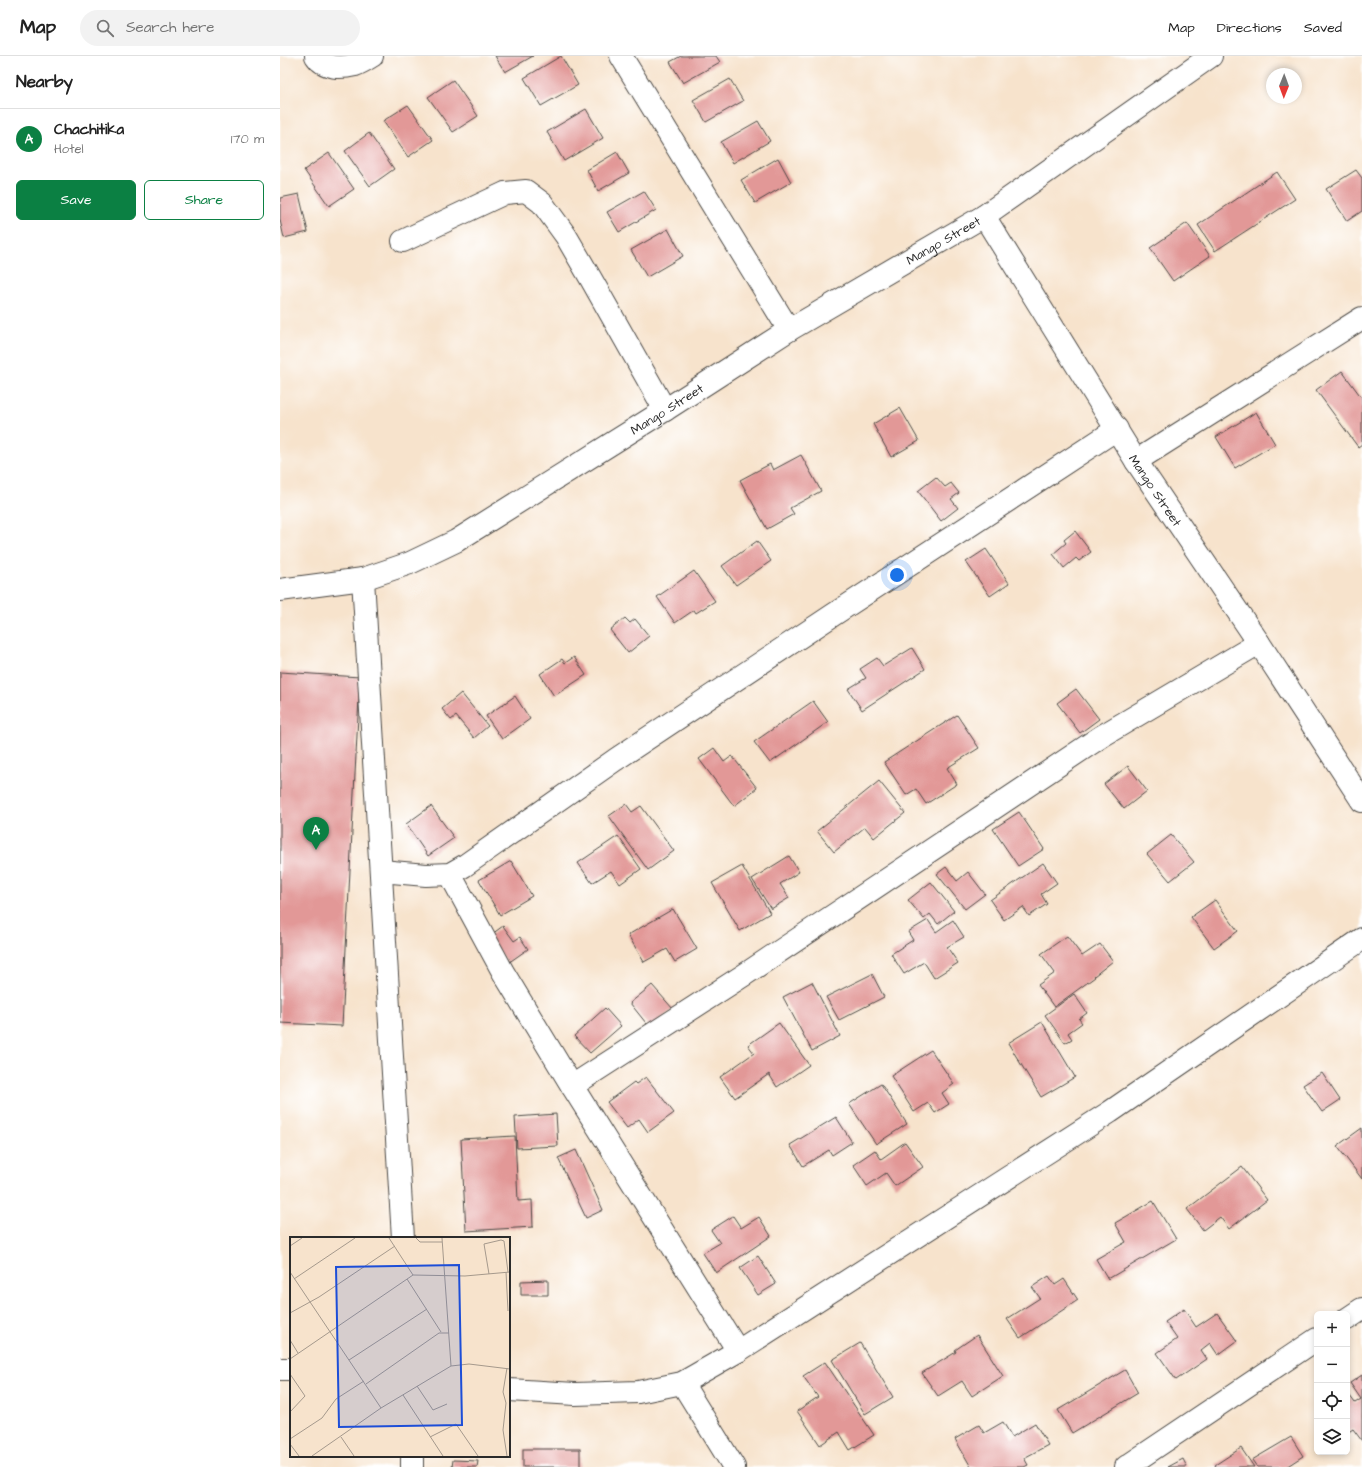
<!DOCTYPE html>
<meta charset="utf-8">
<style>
body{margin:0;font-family:"Architects Daughter",sans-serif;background:#f2f2f2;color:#222}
.controls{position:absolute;right:12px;bottom:12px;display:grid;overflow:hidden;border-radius:6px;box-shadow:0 2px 6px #0003}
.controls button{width:36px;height:36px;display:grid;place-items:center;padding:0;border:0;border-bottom:1px solid #e0e0e0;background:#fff;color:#222;font:20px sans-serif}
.compass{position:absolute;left:986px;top:12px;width:36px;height:36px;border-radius:50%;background:#fff;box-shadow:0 2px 6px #0003;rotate:181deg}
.you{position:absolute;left:617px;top:519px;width:14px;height:14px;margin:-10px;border:3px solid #fff;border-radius:50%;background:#1a73e8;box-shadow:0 0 0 6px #1a73e833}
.badge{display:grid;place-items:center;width:26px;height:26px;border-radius:50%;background:#0b8043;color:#fff;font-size:13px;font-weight:700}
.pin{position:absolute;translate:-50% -33px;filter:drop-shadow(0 1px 2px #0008)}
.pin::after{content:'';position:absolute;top:21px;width:14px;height:12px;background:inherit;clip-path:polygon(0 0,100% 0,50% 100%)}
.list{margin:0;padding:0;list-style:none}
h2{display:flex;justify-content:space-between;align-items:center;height:52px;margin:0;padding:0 16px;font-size:17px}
h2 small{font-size:13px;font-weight:400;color:#767676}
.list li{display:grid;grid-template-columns:26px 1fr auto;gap:12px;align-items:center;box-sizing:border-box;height:60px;padding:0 16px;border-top:1px solid #e0e0e0}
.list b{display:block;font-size:15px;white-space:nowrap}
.list p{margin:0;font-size:13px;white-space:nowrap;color:#767676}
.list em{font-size:13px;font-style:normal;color:#767676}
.actions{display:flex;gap:8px;padding:12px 16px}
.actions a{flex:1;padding:9px 0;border:1px solid #0b8043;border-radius:6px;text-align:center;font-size:14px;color:#0b8043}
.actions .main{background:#0b8043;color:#fff}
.icon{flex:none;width:22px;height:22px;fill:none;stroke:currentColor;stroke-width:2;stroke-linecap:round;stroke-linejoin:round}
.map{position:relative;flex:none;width:1082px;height:1411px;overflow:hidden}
header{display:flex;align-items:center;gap:24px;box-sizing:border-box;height:56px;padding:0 20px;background:#fff;border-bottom:1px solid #e0e0e0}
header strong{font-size:19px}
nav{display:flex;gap:22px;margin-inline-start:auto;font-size:14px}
.search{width:280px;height:36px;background:#f2f2f2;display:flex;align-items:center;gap:10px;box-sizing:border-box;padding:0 14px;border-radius:22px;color:#767676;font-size:15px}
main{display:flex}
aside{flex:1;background:#fff}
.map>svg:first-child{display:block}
.building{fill:#e29897}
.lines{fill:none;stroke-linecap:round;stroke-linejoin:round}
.minor-casing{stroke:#4a4743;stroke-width:24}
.tertiary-casing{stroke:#4a4743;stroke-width:24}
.secondary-casing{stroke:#4a4743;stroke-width:24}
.minor{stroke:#fff;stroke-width:22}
.tertiary{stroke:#fff;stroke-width:22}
.secondary{stroke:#fff;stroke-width:22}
.labels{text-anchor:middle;stroke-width:3.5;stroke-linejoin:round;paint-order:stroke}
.street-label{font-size:13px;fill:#2b2b2b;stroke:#fff}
.inset-road{fill:none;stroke:#a5998c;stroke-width:1}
.view{fill:#1d4ed8;fill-opacity:0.15;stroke:#1d4ed8;stroke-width:2}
.inset-edge{fill:none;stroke:#2b2b2b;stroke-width:2}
</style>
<header>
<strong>Map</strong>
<div class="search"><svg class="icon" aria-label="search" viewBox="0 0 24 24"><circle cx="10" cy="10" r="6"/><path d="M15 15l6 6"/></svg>Search here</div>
<nav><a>Map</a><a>Directions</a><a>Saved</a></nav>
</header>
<main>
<aside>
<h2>Nearby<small></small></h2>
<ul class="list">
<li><span class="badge">A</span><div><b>Chachitika</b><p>Hotel</p></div><em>170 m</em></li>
</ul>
<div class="actions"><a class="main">Save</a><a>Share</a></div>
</aside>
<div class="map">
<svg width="1082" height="1411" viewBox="0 0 1082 1411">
<rect width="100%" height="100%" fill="#fff"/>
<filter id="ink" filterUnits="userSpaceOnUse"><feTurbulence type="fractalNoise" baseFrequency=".025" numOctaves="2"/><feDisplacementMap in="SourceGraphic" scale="8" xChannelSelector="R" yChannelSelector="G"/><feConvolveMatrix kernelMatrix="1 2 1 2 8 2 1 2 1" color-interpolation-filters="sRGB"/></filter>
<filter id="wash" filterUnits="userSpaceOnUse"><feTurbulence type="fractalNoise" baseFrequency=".012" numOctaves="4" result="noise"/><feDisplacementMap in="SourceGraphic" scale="16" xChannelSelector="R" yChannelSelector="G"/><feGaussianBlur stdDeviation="0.9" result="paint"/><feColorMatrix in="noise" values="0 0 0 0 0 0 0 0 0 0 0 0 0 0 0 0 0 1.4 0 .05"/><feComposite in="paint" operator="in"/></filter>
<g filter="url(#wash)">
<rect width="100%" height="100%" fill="#f7e3cc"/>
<g id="blocks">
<g class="building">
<path d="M215,0H253L225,16Z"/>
<path d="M281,0L298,29L261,50L244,22Z"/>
<path d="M401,0H436L440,6L403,27L390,6Z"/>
<path d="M450,23L463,45L426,66L413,44Z"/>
<path d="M173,24L198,60L173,76L148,41Z"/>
<path d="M128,49L153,84L128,101L103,65Z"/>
<path d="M306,53L323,82L284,105L267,76Z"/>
<path d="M478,65L490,85L453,107L441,86Z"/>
<path d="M89,77L114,113L90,130L65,95Z"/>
<path d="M337,96L349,117L318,135L307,114Z"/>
<path d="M49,97L74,133L49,150L24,114Z"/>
<path d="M498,102L511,126L475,147L461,124Z"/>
<path d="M1076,114L1082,122V155L1067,165L1046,133Z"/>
<path d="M997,116L1015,143L935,195L918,169Z"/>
<path d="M364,135L376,154L339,176L327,156Z"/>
<path d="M19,138L28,176L4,182L0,164V142Z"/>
<path d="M907,167L930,200L893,225L870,192Z"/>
<path d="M388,173L403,200L367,221L351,194Z"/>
<path d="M1062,315L1082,342V388L1078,391L1036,334Z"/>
<path d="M620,352L639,385L611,401L593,368Z"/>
<path d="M976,356L995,388L955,412L936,381Z"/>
<path d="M521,399L541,435L510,452L514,458L487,473L460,424L490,408L493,414Z"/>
<path d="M656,421L665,431L671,427L679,437L671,443L678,452L661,465L638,435Z"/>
<path d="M795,475L811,496L799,505L796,502L784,512L773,498L786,487L784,484Z"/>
<path d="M477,485L491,505L456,529L442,510Z"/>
<path d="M706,493L729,527L710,540L686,506Z"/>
<path d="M414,515L435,545L416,557L414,554L395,567L377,541Z"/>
<path d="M345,562L350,567L355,563L369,580L348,597L330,574Z"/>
<path d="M632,592L645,613L582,654L568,633L586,622L580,613L597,602L603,610Z"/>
<path d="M294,601L306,619L274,640L260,618L282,603L285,607Z"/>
<path d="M0,616L80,621L62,970L0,967Z"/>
<path d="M796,633L819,663L800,677L777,647Z"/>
<path d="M181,637L208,670L194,682L176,660L171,664L162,653Z"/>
<path d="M235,640L250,663L222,683L206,660Z"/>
<path d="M533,645L548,666L490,707L474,686Z"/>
<path d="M677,659L699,692L667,712L677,728L646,748L636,733L626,739L604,706Z"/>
<path d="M434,692L444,706L452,700L477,732L454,750L419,703Z"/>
<path d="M848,710L867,735L844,753L824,728Z"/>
<path d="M599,725L625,757L594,782L585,771L554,796L537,775Z"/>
<path d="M346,748L352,756L361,750L394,795L368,814L329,760Z"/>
<path d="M151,750L174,782L148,800L126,768Z"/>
<path d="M739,756L764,793L738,810L713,773Z"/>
<path d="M891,779L914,806L890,825L867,798Z"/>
<path d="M338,780L361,813L340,828L331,815L312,827L298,807Z"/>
<path d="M509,800L519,816L500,828L509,842L491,853L472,823Z"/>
<path d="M231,805L252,840L220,859L199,824Z"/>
<path d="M763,807L777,827L761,838L767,848L749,860L743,851L724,864L710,844Z"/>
<path d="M462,810L490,857L460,875L432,827Z"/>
<path d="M666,811L677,825L688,816L705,838L685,853L657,818Z"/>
<path d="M651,826L674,855L658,868L650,858L644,863L628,844Z"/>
<path d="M935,844L958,875L934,892L911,861Z"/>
<path d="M393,853L417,893L395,906L387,893L364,906L348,879Z"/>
<path d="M648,864L656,876L673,864L684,881L667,891L678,907L654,922L644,906L624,918L611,898L633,884L628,876Z"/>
<path d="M223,870L234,885L240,881L248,893L228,907L208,881Z"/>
<path d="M787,880L802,900L820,888L833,905L814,920L815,921L774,951L758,929L775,917L761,898Z"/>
<path d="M592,918L604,941L559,964L546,941Z"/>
<path d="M532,926L560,980L532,995L503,941Z"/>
<path d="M372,929L393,953L370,972L350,947Z"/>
<path d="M794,938L807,957L799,963L802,967L788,977L792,983L785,987L765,959Z"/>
<path d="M325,952L341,970L310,997L294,980Z"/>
<path d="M762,966L795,1021L761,1041L728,987Z"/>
<path d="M499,967L529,1009L497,1031L489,1018L455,1042L440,1021L474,997L468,989Z"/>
<path d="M651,994L674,1028L662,1037L669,1048L655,1057L648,1047L634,1056L611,1020Z"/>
<path d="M1042,1017L1060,1044L1042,1056L1023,1029Z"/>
<path d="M366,1021L394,1057L368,1076L359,1063L347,1072L327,1046L354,1026L356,1028Z"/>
<path d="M601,1028L627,1068L596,1088L569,1048Z"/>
<path d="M276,1058L278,1090L237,1092L235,1061Z"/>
<path d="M556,1061L572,1086L552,1099L549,1094L523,1110L510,1089Z"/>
<path d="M1082,1072V1123L1057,1090Z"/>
<path d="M235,1080L238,1145L252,1144L253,1171L186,1175L181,1083Z"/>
<path d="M625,1086L643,1111L615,1130L606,1117L587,1130L573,1109L595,1094L601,1103Z"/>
<path d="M296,1094L323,1154L306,1162L278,1102Z"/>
<path d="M962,1111L987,1144L949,1173L940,1161L923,1174L907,1153Z"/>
<path d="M873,1145L896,1183L828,1223L816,1203L846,1186L835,1167Z"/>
<path d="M453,1160L461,1172L479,1161L491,1180L436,1217L423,1197L440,1187L431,1174Z"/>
<path d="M478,1200L496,1228L478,1239L460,1212Z"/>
<path d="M769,1220L775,1229L784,1223L798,1244L740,1282L727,1263L760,1242L752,1231Z"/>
<path d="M268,1224V1239H241V1225Z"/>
<path d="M904,1253L916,1271L937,1257L957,1285L938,1299L930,1287L921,1294L927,1303L896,1324L877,1297L897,1283L885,1266Z"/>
<path d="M697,1279L723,1320L692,1340L682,1325L658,1340L642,1317L676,1296L675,1294Z"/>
<path d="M580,1287L613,1341L585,1358L552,1304Z"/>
<path d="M545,1306L594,1379L570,1394L559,1376L540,1389L517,1355L538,1341L523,1320Z"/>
<path d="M845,1314L858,1337L792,1377L778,1354Z"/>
<path d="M1082,1319V1385L1073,1373L1067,1377V1336L1075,1347L1081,1343L1070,1327Z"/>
<path d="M723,1366L732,1381L755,1367L768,1389L744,1402L748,1409L744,1411H691L675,1383L699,1369L704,1377Z"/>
<path d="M1011,1381L1023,1400L1006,1411H977L972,1404Z"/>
<path d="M961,1392L974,1411H936L935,1409Z"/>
<rect x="243" y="1393" width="57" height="18"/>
<path d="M903,1403L907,1411H888Z"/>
<path d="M173,1404L198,1405L197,1411H172Z"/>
</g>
</g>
</g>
<g filter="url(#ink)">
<use href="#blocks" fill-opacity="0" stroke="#4a4743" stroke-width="1"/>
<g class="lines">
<g class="minor-casing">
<g id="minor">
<path d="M36,0C44,13 62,12 75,9C81,7 87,3 92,0"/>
<path d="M341,0L509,274"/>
<path d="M123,185L225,137L246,135L262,147L286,180L311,223L385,354"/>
<path d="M856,405L1082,262"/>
<path d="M101,815L146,819L170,818L184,810L335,704L553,559L837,373"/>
<path d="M170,818L223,916L292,1030L458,1295"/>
<path d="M292,1030L464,919L822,680L979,587"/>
<path d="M1067,1263L1082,1253"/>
<path d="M0,1313H11"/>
<path d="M402,1327L454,1411"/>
<path d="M229,1334L295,1338L358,1336L402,1327L458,1295L830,1056L1082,883"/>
<path d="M846,1411L1037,1283"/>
</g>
</g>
<g class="tertiary-casing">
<g id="tertiary">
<path d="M83,523L123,1182"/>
<path d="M132,1400V1411"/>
</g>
</g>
<g class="secondary-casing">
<g id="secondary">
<path d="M704,160L931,0"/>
<path id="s1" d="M0,534L83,523L130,507L176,485L385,354L509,274L704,160L856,405L979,587L1082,745"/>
</g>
</g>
<use href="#minor" class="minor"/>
<use href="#tertiary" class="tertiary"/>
<use href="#secondary" class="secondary"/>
</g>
</g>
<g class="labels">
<g class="street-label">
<text dy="5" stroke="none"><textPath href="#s1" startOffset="757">Mango Street</textPath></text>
<text dy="5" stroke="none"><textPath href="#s1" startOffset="433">Mango Street</textPath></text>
<text dy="5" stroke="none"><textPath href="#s1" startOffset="1128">Mango Street</textPath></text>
</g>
</g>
<g transform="translate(10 1181)">
<rect width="220" height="220" fill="#f7e3cc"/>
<path class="inset-road" d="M99,1L123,38M126,1L130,5H152M152,1L161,129M0,9L12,1M0,35L91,171L161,129L179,127L220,132M216,35L218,74M199,37L194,7L211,3L214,4L218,35M4,42L65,1M117,42L151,95M0,76L29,60L105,9M0,103L8,116M0,122L123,38L175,39L220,35M59,123L137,72M217,131L213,155L216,166L213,193L217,219M0,137L15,159L0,175M76,147L149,96H159M127,149L143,173L157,167M113,158L153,219M51,200L64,219M140,200L166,187L188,219M0,202L32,181L46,162L74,144M0,207L9,219M22,219L91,171"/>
<path class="view" d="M169,28L172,188L49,190L46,30Z"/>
<rect width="220" height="220" class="inset-edge"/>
</g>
</svg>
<div class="controls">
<button>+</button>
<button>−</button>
<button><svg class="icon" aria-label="locate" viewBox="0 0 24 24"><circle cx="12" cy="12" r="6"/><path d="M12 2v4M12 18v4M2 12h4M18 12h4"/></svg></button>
<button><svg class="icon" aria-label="layers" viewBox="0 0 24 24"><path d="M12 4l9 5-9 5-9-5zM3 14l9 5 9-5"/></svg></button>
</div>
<svg class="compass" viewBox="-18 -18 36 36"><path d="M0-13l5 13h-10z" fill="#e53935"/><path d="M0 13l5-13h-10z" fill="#767676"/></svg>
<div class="you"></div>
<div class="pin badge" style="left:36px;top:794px">A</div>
</div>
</main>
